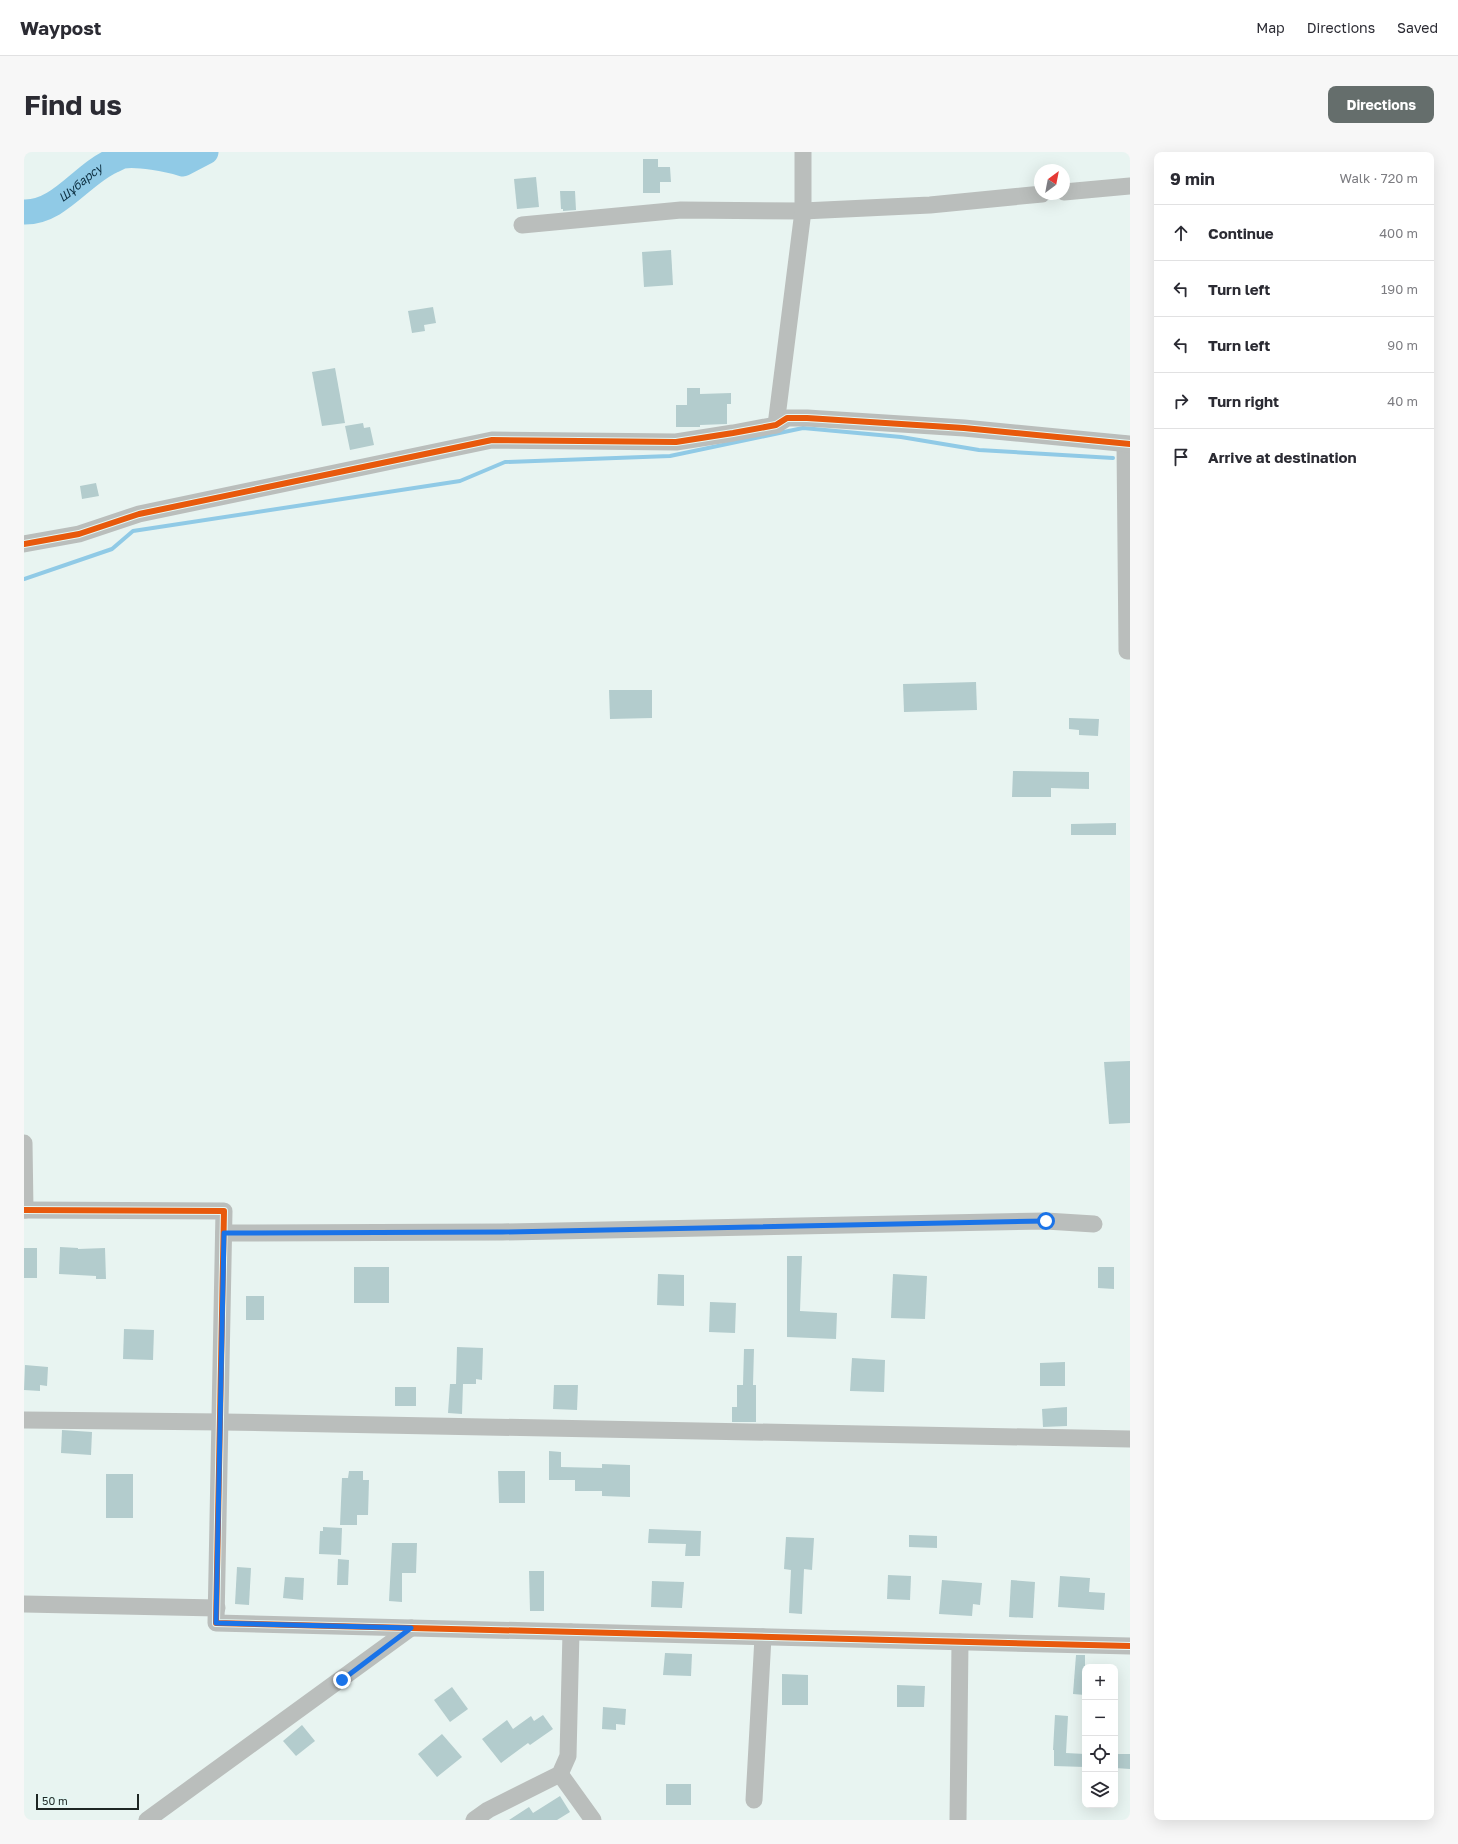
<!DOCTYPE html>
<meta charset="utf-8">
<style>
body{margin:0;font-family:"Golos Text",sans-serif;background:#f7f7f7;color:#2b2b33}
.controls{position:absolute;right:12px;bottom:12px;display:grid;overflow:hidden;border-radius:8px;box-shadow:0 4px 16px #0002}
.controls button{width:36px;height:36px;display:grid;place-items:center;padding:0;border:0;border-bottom:1px solid #e1e1e2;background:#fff;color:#2b2b33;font:20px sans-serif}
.compass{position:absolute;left:1010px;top:12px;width:36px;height:36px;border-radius:50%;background:#fff;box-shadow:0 4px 16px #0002;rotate:32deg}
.scale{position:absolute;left:12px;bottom:10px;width:103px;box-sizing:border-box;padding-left:4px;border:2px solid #1e2624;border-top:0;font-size:11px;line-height:14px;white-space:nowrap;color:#1e2624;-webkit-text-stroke:3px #e4f8f4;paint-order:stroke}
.stop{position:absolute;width:12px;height:12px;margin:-9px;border:3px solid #1a73e8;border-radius:50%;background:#fff}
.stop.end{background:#1a73e8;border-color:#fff;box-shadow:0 1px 4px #0008}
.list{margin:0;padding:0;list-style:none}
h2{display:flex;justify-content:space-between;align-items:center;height:52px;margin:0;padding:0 16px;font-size:17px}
h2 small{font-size:13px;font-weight:400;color:#7c7c81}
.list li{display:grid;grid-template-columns:26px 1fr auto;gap:12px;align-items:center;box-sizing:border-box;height:56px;padding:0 16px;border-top:1px solid #e1e1e2}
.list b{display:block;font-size:15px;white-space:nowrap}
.list em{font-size:13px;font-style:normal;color:#7c7c81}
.icon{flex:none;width:22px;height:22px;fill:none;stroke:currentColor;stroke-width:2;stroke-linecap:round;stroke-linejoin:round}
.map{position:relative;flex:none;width:1106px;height:1668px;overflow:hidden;border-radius:8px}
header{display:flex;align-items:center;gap:24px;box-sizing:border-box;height:56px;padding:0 20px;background:#fff;border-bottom:1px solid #e1e1e2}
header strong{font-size:19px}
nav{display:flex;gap:22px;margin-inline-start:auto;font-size:14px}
.intro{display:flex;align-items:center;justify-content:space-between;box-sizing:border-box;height:96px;padding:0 24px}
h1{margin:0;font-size:28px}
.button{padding:10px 18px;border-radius:8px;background:#656e6c;color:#fff;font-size:14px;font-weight:700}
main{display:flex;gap:24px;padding:0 24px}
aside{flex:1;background:#fff;border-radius:8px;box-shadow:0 4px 16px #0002}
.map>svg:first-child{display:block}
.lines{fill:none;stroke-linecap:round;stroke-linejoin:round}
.stream{stroke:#90cae6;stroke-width:4}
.river{stroke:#90cae6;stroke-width:25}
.building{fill:#b3cccd}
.minor{stroke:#babebc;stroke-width:17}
.cycleway-casing{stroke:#e4f8f4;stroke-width:8}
.cycleway{stroke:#e8590c;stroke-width:6}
.route{stroke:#1a73e8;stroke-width:5}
.labels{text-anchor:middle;stroke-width:4;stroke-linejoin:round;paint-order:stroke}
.water-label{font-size:12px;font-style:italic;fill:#0d3042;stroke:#e4f8f4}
</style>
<header>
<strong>Waypost</strong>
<nav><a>Map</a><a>Directions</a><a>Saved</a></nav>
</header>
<div class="intro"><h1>Find us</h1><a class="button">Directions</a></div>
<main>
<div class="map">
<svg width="1106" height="1668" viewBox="0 0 1106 1668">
<rect width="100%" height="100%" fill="#e8f4f1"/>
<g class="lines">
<path class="stream" d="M0,427L88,397L109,379L436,329L481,310L646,304L779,276L877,285L955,298L1089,306"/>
<path class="river" id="s1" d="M0,60C35,61 58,22 88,9C91,8 95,5 99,4C115,2 143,7 159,12L182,0"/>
</g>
<g class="building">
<path d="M619,7H634V15H646L647,30H636V41H619Z"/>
<path d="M512,25L515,55L493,57L490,27Z"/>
<path d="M536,39H551L552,58L539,59V57H537Z"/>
<path d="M647,98L649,133L620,135L618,100Z"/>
<path d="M409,155L412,171L400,173L401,179L388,181L384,159Z"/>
<path d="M311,216L321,271L298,274L288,220Z"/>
<path d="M663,236H676V242L707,241V252H703V272L676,273V275H652V253H663Z"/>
<path d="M339,271L340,276L346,275L350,293L326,298L321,274Z"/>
<path d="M72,331L75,344L58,347L56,334Z"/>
<path d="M952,530L953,558L880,560L879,532Z"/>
<path d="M585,538H628V566L586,567Z"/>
<path d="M1045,566L1075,567L1074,584L1055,583V578L1045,577Z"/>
<path d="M989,619L1065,620V637L1027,636V645H988Z"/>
<path d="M1092,671V683H1047V672Z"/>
<path d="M1106,909V971L1085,972L1080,910Z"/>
<path d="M36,1095L54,1096V1097L81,1096L82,1127H72V1124L35,1122Z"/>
<rect x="0" y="1096" width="13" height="30"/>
<path d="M763,1104H778L776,1159L813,1161L812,1187L763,1185Z"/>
<rect x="330" y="1115" width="35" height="36"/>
<path d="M1074,1115H1090V1137L1074,1136Z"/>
<path d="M634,1122L660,1123V1154L633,1153Z"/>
<path d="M869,1122L903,1124L901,1167L867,1166Z"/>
<rect x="222" y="1144" width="18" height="24"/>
<path d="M686,1150L712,1151L711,1181L685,1180Z"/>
<path d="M100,1177L130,1178L129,1208L99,1207Z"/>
<path d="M433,1195L459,1196L458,1228L452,1227V1232H439L438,1262L424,1261L426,1232H432Z"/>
<path d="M720,1197H730L729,1233H732V1270H708V1255H713V1233H719Z"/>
<path d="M828,1206L861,1208L860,1240L826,1239Z"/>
<path d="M1041,1210V1234H1016V1211Z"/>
<path d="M1,1213L24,1215L23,1234L16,1233V1239L0,1238Z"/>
<path d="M530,1233H554L553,1258L529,1257Z"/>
<rect x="371" y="1235" width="21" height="19"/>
<path d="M1043,1255V1274L1019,1275L1018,1257Z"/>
<path d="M38,1278L68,1280L67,1303L37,1301Z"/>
<path d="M525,1299L537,1300V1315L578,1316V1312L606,1313V1345L578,1344V1339H551V1328H525Z"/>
<path d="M325,1319H339V1328H345L344,1363H333V1373H316L318,1326H324Z"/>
<path d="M474,1319H501V1351H475Z"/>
<rect x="82" y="1322" width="27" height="44"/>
<path d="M299,1375L318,1376L317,1403L295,1402L296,1379H299Z"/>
<path d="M625,1377L677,1379L676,1404H661L662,1392L624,1391Z"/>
<path d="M885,1383L913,1384V1396L885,1395Z"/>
<path d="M762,1385L790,1386L788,1418L780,1417L778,1462L765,1461L767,1418L760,1417Z"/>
<path d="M368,1391H393L392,1421H378V1450L365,1449Z"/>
<path d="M314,1407L325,1408L324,1433H313Z"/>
<path d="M213,1415L227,1416L225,1453L211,1452Z"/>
<path d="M505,1419H520V1459H506Z"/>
<path d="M864,1423L887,1424L886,1448L863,1447Z"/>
<path d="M1036,1424L1066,1426L1065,1440L1081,1441L1080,1458L1034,1455Z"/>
<path d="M261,1425L280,1426L279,1448L259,1446Z"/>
<path d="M918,1428L958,1431L956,1453L949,1452L948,1464L915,1462Z"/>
<path d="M987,1428L1011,1430L1009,1466L985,1465Z"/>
<path d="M628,1429L660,1430L658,1456L627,1455Z"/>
<path d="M641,1501L668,1502L667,1524L639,1523Z"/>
<path d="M1052,1503H1061V1543L1049,1542Z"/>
<path d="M758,1522L784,1523V1553H758Z"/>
<path d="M873,1533L901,1534L900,1555H873Z"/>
<path d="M428,1535L444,1557L426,1570L410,1548Z"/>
<path d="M579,1555L602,1557L601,1573L592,1572V1578L578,1577Z"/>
<path d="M519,1563L529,1577L506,1593L504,1591L477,1611L458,1587L483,1568L489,1577L507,1564L510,1569Z"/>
<path d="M1031,1563L1044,1564L1042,1601L1061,1602V1615L1030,1614V1598H1029Z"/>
<path d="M278,1573L291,1589L272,1604L259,1589Z"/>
<path d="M418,1582L438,1605L413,1625L394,1602Z"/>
<path d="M1091,1602H1106V1617L1091,1616Z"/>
<rect x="642" y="1632" width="25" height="21"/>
<path d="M536,1644L546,1660L533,1668H485L505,1655L509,1661Z"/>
</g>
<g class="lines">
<g class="minor">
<path d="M1040,40L1106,34"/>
<path d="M498,73L657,58L779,59L906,53L1018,42"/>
<path d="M752,273L779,59V0"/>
<path d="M1101,292L1103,499H1106"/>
<path d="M0,392L55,382L115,362L468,288L652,290L709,281L752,273L763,266H783L940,276L1106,292"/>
<path d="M0,991L1,1058"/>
<path d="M0,1058L200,1059L192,1471L1106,1494"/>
<path d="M200,1081L478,1080L1022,1069L1070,1072"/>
<path d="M0,1268L199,1270L1106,1287"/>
<path d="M0,1452L193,1456"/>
<path d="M536,1622L569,1668"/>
<path d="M730,1648L739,1485"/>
<path d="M123,1668L387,1476"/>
<path d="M450,1668L464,1658L536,1622L544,1604L547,1480"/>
<path d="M934,1668L936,1490"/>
</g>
<g class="cycleway-casing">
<g id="cycleway">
<path d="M0,392L55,382L115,362L468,288L652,290L709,281L752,273L763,266H783L940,276L1106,292"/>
<path d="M0,1058L200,1059L192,1471L1106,1494"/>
</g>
</g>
<use href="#cycleway" class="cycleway"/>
</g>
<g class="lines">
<path class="route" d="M318,1528L387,1476L192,1471L200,1081L478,1080L1022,1069"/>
</g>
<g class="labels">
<g class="water-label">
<text dy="4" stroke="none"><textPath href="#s1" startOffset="65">Шұбарсу</textPath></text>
</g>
</g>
</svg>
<div class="controls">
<button>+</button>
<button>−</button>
<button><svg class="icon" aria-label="locate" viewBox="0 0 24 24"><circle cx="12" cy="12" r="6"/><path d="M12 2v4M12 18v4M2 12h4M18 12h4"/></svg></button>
<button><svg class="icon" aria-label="layers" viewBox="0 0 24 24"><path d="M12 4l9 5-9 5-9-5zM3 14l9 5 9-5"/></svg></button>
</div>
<svg class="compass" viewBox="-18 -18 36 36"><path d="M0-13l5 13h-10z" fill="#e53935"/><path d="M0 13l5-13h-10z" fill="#7c7c81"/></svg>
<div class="scale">50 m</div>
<div class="stop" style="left:1022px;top:1069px"></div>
<div class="stop end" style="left:318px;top:1528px"></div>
</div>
<aside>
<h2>9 min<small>Walk · 720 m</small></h2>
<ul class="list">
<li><svg class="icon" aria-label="ahead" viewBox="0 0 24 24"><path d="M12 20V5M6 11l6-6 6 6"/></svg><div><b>Continue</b></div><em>400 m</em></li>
<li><svg class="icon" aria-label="left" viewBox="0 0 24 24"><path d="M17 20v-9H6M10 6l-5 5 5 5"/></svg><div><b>Turn left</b></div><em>190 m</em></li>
<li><svg class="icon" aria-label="left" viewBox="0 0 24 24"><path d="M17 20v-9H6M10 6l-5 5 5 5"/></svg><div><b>Turn left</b></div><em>90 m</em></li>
<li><svg class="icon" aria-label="right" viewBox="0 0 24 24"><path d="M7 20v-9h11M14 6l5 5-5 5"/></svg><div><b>Turn right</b></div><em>40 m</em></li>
<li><svg class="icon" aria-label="arrive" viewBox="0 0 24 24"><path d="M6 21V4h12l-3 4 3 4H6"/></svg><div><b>Arrive at destination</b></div></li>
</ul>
</aside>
</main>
